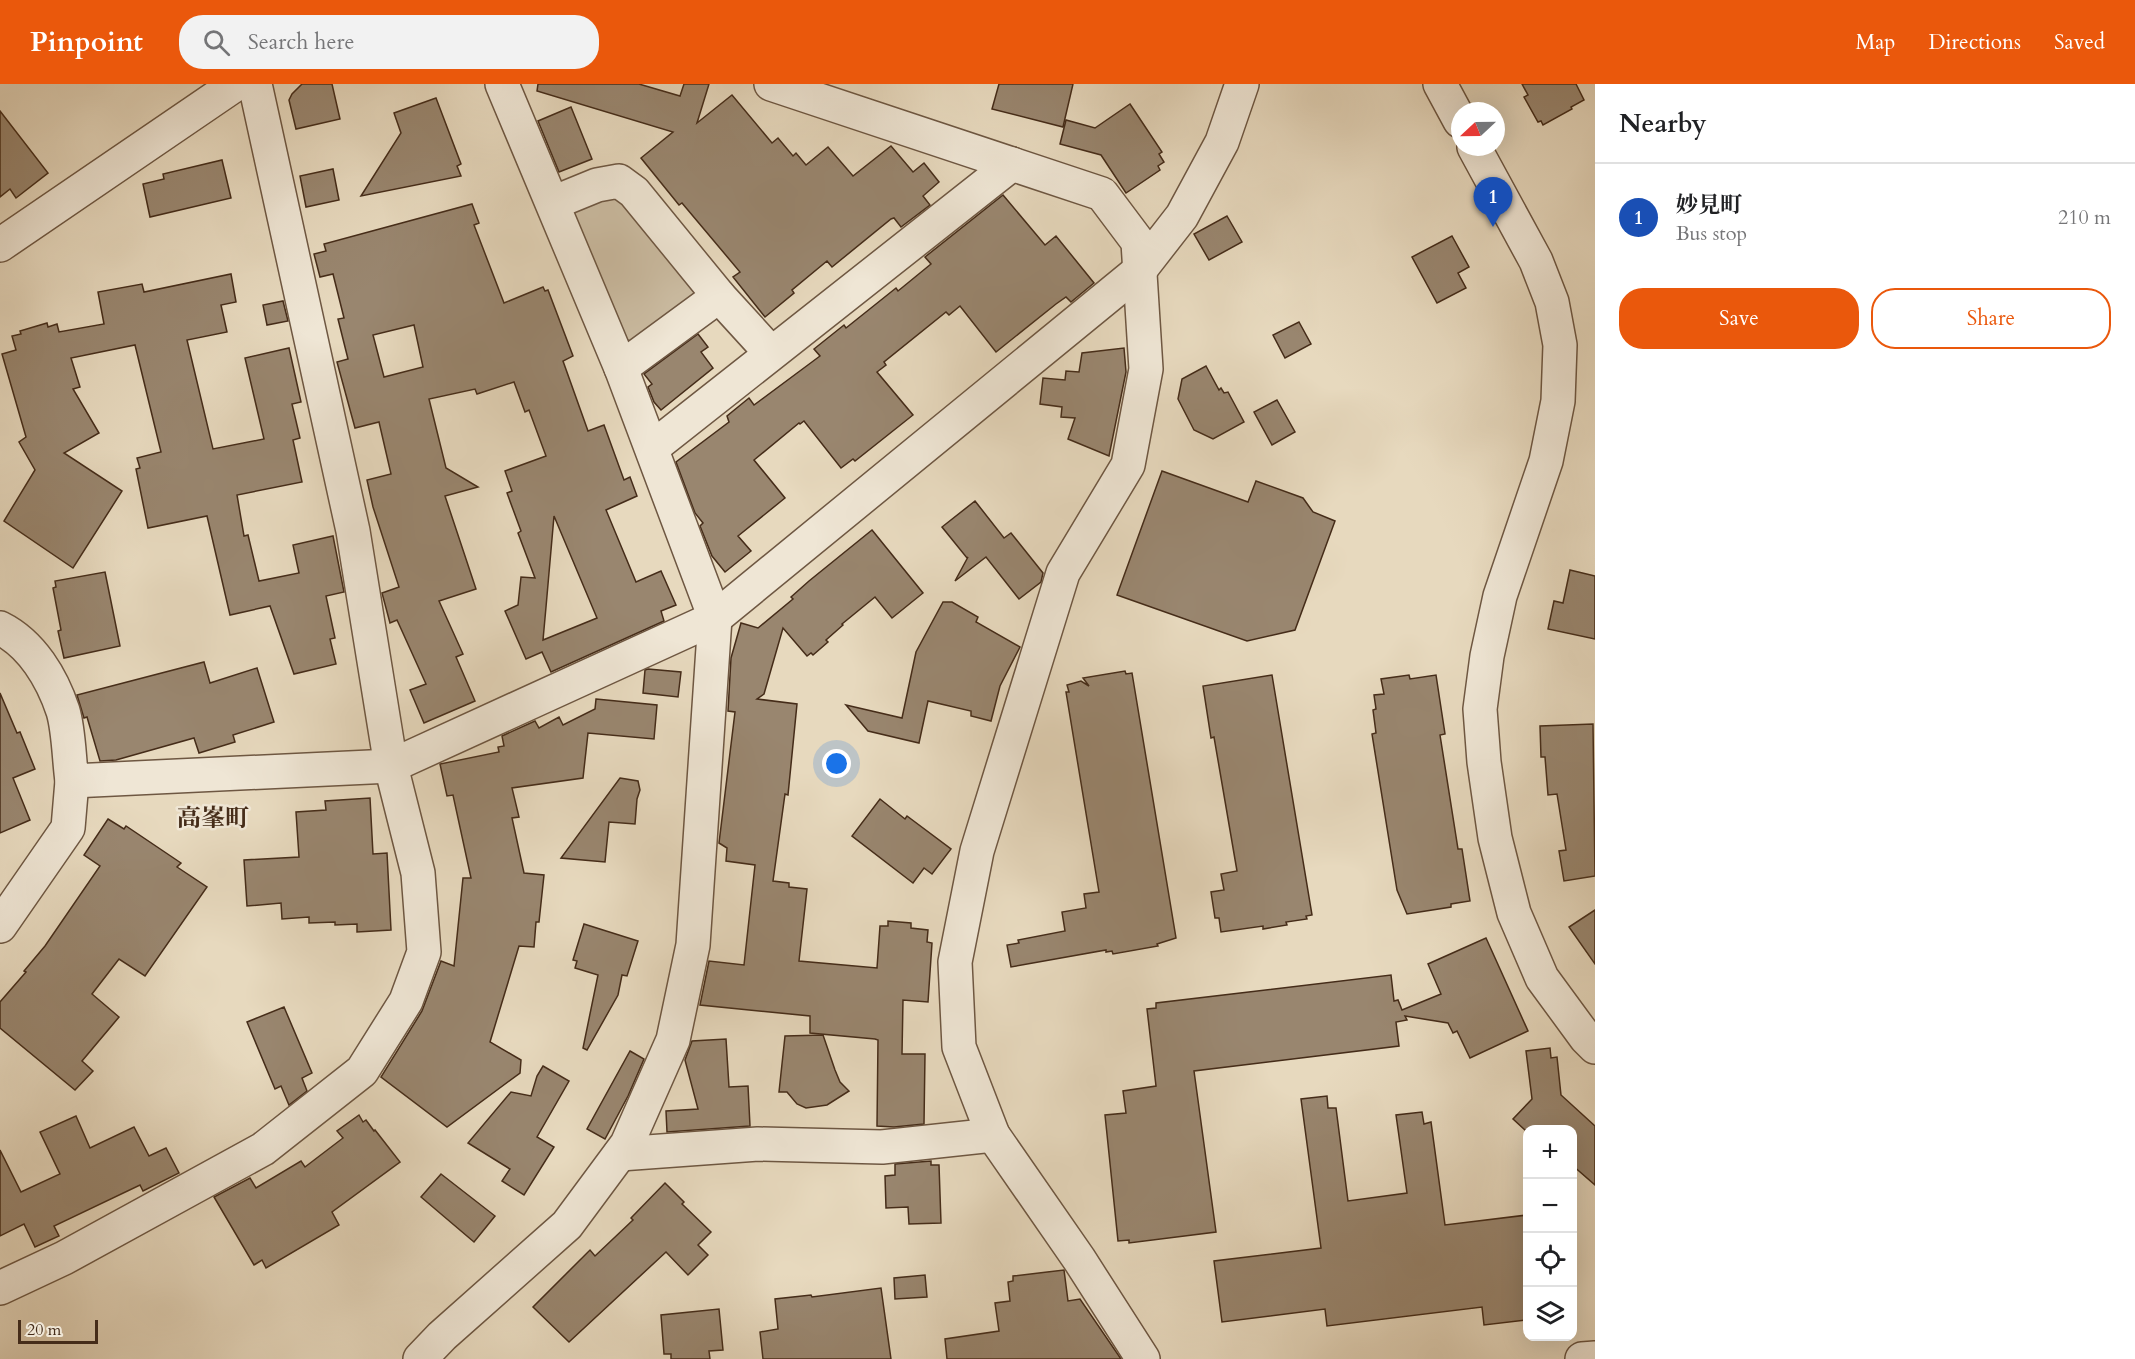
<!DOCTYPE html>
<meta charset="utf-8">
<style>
body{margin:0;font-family:Cardo,"Noto Serif JP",serif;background:#f2f2f2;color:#202124}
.controls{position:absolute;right:18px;bottom:18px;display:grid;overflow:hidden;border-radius:12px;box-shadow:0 6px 24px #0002}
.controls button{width:54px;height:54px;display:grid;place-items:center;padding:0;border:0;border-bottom:2px solid #e0e0e0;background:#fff;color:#202124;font:30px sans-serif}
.compass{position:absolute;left:1451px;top:18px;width:54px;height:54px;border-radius:50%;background:#fff;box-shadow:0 6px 24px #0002;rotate:248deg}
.scale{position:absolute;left:18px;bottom:15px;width:80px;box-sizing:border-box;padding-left:6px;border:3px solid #452c19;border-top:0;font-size:16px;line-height:21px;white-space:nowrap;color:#452c19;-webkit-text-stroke:4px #efe6d5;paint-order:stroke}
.you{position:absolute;left:837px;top:680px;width:21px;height:21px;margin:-15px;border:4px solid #fff;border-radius:50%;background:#1a73e8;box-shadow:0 0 0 9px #1a73e833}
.badge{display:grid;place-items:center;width:39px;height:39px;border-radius:50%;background:#ea580c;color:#fff;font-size:20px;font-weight:700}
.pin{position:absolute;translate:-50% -50px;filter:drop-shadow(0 2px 3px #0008)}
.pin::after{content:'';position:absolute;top:32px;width:21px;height:18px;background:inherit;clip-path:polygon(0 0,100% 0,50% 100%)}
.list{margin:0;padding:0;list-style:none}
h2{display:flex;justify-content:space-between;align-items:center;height:78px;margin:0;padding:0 24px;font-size:26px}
h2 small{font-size:20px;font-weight:400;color:#757577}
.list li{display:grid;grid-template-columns:39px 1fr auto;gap:18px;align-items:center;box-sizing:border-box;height:108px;padding:0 24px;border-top:2px solid #e0e0e0}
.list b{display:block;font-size:22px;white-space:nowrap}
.list p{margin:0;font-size:20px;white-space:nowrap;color:#757577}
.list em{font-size:20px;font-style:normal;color:#757577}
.actions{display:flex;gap:12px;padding:18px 24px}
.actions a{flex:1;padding:14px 0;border:2px solid #ea580c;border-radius:24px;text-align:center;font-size:21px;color:#ea580c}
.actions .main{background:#ea580c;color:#fff}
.icon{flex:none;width:33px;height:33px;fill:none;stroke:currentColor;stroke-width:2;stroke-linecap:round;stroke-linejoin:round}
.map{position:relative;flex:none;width:1595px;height:1275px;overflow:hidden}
header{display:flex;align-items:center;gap:36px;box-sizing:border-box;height:84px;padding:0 30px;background:#ea580c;color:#fff}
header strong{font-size:28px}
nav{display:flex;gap:33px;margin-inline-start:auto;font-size:21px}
.search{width:420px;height:54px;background:#f2f2f2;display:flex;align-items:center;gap:15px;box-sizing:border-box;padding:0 21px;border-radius:24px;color:#757577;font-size:22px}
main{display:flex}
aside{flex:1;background:#fff}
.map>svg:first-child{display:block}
.green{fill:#cbbca2;stroke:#88745e;stroke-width:1.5}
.building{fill:#99866f;stroke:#452c19;stroke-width:1.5;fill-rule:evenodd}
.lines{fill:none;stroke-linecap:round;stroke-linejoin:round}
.minor-casing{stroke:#6e5742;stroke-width:36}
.minor{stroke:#efe6d5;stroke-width:33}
.labels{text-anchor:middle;stroke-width:5;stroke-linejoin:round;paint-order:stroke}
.quarter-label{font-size:24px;font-weight:bold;fill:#452c19;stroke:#efe6d5}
</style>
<header>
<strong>Pinpoint</strong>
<div class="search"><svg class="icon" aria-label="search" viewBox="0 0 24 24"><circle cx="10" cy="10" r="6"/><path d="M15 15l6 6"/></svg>Search here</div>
<nav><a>Map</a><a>Directions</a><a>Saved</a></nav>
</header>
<main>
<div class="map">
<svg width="1595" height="1275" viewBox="0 0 1595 1275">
<rect width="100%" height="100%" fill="#e7d9be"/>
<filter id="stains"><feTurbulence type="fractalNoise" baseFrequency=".00333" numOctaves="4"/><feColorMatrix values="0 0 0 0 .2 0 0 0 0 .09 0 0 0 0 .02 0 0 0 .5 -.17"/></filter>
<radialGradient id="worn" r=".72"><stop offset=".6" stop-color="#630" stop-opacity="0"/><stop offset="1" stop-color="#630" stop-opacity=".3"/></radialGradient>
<path class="green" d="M622,112L708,209L630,257L620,252L573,133L578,122Z"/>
<g class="building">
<path d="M302,0H332L340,35L296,45L289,16L292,10Z"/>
<path d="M538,0H639L680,12L684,0H709L697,39L732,11L772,59L778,54L793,72L796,69L806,81L828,63L853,92L891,62L913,88L924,79L939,98L923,112L930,121L901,143L894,134L891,135L832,183L827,177L792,206L794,209L765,233L733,193L740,188L682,119L679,121L641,74L673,48L537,7Z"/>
<path d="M999,0H1073L1063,43L992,25Z"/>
<path d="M1522,0H1576L1584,16L1571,23L1572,25L1543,41L1541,37L1538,38L1524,13L1528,11Z"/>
<path d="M436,14L461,80L457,82L461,92L361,112L401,49L394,29Z"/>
<path d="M1130,20L1162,68L1159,70L1164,78L1158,82L1160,86L1126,109L1101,71L1060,60L1066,36L1095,44Z"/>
<path d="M571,23L592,75L559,88L538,37Z"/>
<path d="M0,27L48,89L16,114L10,105L0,113Z"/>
<path d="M222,76L231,114L150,133L143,100L164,95L163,90Z"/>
<path d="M333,85L339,116L306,123L300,92Z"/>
<path d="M1003,111L1045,161L1056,152L1094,199L1071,218L1066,213L1056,220L996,268L960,222L949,231L946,228L884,278L886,281L877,288L913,331L855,377L853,375L841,384L804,337L800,340L799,339L754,376L785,414L738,452L751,467L725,488L712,472L700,442L703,439L695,429L676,378L729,338L727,332L749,314L754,321L820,272L814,265L844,241L846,244L896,204L898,207L931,180L925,173Z"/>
<path d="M472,120L479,139L474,141L504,219L543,203L545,207L548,206L573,272L563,277L588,347L604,341L624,396L630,393L637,412L606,426L636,498L661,487L676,521L661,527L664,537L551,588L542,568L526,575L505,527L518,521L521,493L535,494L518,449L521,447L507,409L512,407L505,387L546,372L529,326L525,328L514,298L477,310L475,305L429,315L446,384L478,403L445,412L476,505L439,517L463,570L456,573L475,617L424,639L410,606L426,600L397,536L390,539L382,509L399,503L373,423L367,396L391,390L379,338L355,344L337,278L348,275L338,235L344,234L333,190L320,193L314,170L326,167L324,160ZM414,241L423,283L384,293L373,251ZM554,432L597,534L543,556L546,523Z"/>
<path d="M1227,132L1242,158L1209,176L1194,150Z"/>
<path d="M1452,152L1469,183L1458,189L1466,204L1437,219L1412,173Z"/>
<path d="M231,190L236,218L221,221L227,248L187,256L213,365L264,355L245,274L289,264L301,318L292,320L300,354L293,356L302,398L237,411L244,452L248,451L259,497L299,489L293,461L333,452L344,508L326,512L335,554L330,555L336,580L294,590L270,522L230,531L207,432L148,444L136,385L140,384L137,374L161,368L135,261L71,274L80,303L73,305L99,349L64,369L122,407L73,484L4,437L35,386L19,358L26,353L2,270L16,266L12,252L21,250L20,247L47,239L48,243L57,240L59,248L104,240L98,208L142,200L144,208Z"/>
<path d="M283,217L288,237L267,241L263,221Z"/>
<path d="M1299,238L1311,260L1285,274L1273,251Z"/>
<path d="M698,250L708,263L701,268L713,284L661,326L654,318L648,303L652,300L644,290Z"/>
<path d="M1124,264L1126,288L1109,372L1068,355L1075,334L1061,333L1062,323L1040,320L1043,294L1065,296L1066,287L1079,288L1082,269Z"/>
<path d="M1206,282L1219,306L1221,304L1224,309L1228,308L1244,338L1213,355L1194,346L1178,315L1182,295Z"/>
<path d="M1277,316L1295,348L1272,361L1254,328Z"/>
<path d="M1162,387L1248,418L1256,397L1303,414L1313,428L1335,437L1295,546L1247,557L1117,511Z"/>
<path d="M975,417L1004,454L1011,449L1043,489L1041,498L1019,515L986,473L955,497L968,473L967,474L942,443Z"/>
<path d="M872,446L923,509L892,534L875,513L842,540L843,541L826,556L828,558L813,571L811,569L807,572L783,544L764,610L757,615L797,620L788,711L785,710L773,797L789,799V803L807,805L799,877L877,884L880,842H888V837L911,839V844L928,846L927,858L932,859L928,918L903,916L902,970H925L924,1040L894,1043L877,1042L878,956L875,955L810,949V932L700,921L709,877L744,881L755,781L726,777L727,764L719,759L735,628L728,627L731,574L741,539L758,544L793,515L791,513L809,497Z"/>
<path d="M1570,486L1595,492V555L1548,545L1554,517L1563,519Z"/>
<path d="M105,488L120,562L64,574L58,547L61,546L53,504L56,503L55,497Z"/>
<path d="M943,518H952L978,533L976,538L1020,563L1000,602L991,637L971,632V627L928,617L919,659L868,647L846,621L902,634L916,568Z"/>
<path d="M204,578L210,599L257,584L274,638L233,651L235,658L199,669L194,654L116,676L100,677L87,633L84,634L77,611Z"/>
<path d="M648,585L681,588L678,613L643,609L645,586Z"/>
<path d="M1125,587L1126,590L1132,589L1176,854L1157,860L1158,862L1113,870L1112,867L1106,868V866L1011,883L1007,861L1019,859L1018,856L1065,847L1062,828L1086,824L1084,810L1099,808L1066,608H1069L1067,601L1081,597L1089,602L1083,594Z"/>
<path d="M1272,591L1312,831L1306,832L1307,835L1286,838L1287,841L1263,845V842L1221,848L1219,834H1215L1211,808L1224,806L1221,790L1237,787L1214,653L1211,654L1203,602Z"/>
<path d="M1409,591L1410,595L1436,591L1445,650L1440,651L1458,765H1462L1470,817L1451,820V823L1407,830L1397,806L1372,650L1376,649L1373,626L1376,625L1374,611L1384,610L1381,595Z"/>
<path d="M0,609L17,649L20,648L35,685L13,694L30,736L0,749Z"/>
<path d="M596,615L657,621L654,655L588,649L583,694L512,704L519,733L512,734L524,789L544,791L539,838H536L534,863L519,862L490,958L521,976L520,989L447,1043L381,993L422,927L441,877L454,882L463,794H471L453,711L447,712L440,680L499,668L498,663L504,662L502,652L535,637L539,644L559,633L563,641L595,625Z"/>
<path d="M1593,640L1595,792L1564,797L1559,767L1566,766L1557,710L1548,711L1545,673H1541L1540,642Z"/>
<path d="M620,694L638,697L640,706L637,715L635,740L609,738L605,778L561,774Z"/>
<path d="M370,714L373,770L387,769L391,846L357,848V840L335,841V838L309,839V833L282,835L281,819L247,822L244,776L299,773L296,728L326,726L325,717Z"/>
<path d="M880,715L905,735L907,732L951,765L932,790L924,784L913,799L852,752Z"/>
<path d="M108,735L124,745L126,742L181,779L177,783L207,803L145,892L119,875L92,910L119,933L82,977L93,987L75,1006L0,944V918L26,888L24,887L45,862L100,782L84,771Z"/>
<path d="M1595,826V880L1569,843Z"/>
<path d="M584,840L638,857L627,892L622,891L618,911L587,966L583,964L598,891L575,884L577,877L573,876Z"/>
<path d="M1486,854L1528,947L1470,974L1457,947L1453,949L1448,939L1405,932L1407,936L1396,938L1399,962L1194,987L1216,1148L1129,1159V1156L1118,1157L1105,1031L1126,1029L1123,1007L1156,1002L1147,925L1156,924V919L1391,891L1394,917L1398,916L1402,926L1441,910L1428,880Z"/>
<path d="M284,923L312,989L302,994L307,1007L289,1021L281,1002L275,1005L247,938Z"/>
<path d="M823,951L835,986L840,998L849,1007L827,1021L806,1024L797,1020L787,1008H779L785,952Z"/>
<path d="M726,955L729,1003L748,1002L750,1042L667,1048L666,1027L698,1025L685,976L692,957Z"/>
<path d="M1550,964L1551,974L1557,973L1561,1011L1595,1042V1101L1572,1081V1046H1525L1513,1035L1532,1015L1526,967Z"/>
<path d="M630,967L644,975L628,1012L605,1055L587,1045Z"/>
<path d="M543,982L569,997L537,1053L554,1063L524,1111L502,1097L510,1085L468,1059L511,1008L531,1012L537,992Z"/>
<path d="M1327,1012L1328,1024H1336L1348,1117L1407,1109L1396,1031L1422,1028L1424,1040L1431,1038L1445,1141L1527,1131V1236L1484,1241L1482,1223L1327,1242L1325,1225L1222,1238L1214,1177L1321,1164L1301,1015Z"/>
<path d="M359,1031L363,1038L366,1036L374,1047L375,1046L400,1078L332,1128L339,1141L266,1184L262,1176L254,1181L214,1113L250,1094L256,1104L301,1077L305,1083L343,1054L337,1047Z"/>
<path d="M76,1032L90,1064L134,1043L149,1072L166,1064L179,1089L143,1107L140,1101L54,1142L59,1152L35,1163L24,1140L0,1152V1066L21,1108L60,1090L40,1048Z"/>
<path d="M931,1077V1081H939L941,1139L909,1140L908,1123L886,1124L885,1092L895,1091V1080Z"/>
<path d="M441,1090L495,1132L474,1158L421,1113Z"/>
<path d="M665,1099L684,1118L682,1120L711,1148L698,1161L708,1171L688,1191L666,1168L569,1258L533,1223L590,1166L595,1172L633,1136L631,1134Z"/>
<path d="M1064,1186L1068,1217L1080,1215L1121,1275H947L945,1255L999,1247L995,1219L1010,1217L1008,1198L1013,1197V1192Z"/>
<path d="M925,1191L927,1213L895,1215L894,1194Z"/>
<path d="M881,1204L891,1275H763L760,1248L778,1245L775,1215L811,1211L812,1213Z"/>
<path d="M719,1225L723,1266L709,1267L710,1275H671V1270H664L661,1231Z"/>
</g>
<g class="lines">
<g class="minor-casing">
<g id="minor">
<path d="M771,0L1102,110L1138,158L1146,285L1128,381L1063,489L977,767L955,878L959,963L993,1051L1079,1175L1143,1275"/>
<path d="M1440,0L1460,37"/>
<path d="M1474,63L1536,177L1552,218L1560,261L1558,317L1546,377L1500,512L1487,572L1480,625L1484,678L1495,754L1514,829L1542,894L1586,954L1595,963"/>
<path d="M553,119L597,101L619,97L634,108L719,212L771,269"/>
<path d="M0,161L236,0"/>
<path d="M621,284L719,212"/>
<path d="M652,364L1012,80"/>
<path d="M0,544C32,560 52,594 63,627C69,647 69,676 72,697L391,682L715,534L1140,186L1182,132L1222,58L1242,0"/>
<path d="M0,842L68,744L72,697"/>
<path d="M620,1070L758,1060L882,1063L993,1051"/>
<path d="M0,1204L64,1174L263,1065L362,987L406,917L424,868L418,789L391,682L353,447L255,0"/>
<path d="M420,1275L442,1252L567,1141L627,1060L673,956L693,861L715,534L621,284L502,0"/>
<path d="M1582,1275L1595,1274"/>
</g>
</g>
<use href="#minor" class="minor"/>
</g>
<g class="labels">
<g class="quarter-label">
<text x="213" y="742">高峯町</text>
</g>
</g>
<rect width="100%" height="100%" filter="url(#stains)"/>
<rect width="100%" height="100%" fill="url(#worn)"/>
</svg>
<div class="controls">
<button>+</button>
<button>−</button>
<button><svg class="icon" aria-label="locate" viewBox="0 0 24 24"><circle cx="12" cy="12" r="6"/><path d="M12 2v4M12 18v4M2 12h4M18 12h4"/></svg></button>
<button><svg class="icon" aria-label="layers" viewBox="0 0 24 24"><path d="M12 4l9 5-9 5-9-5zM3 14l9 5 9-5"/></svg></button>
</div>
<svg class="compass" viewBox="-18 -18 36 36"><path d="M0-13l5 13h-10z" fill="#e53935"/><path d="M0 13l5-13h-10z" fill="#757577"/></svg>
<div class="scale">20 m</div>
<div class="you"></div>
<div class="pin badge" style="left:1493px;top:143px;background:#1a4fb4">1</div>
</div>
<aside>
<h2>Nearby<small></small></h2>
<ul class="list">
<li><span class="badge" style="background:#1a4fb4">1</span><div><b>妙見町</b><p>Bus stop</p></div><em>210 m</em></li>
</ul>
<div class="actions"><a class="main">Save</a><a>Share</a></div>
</aside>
</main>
